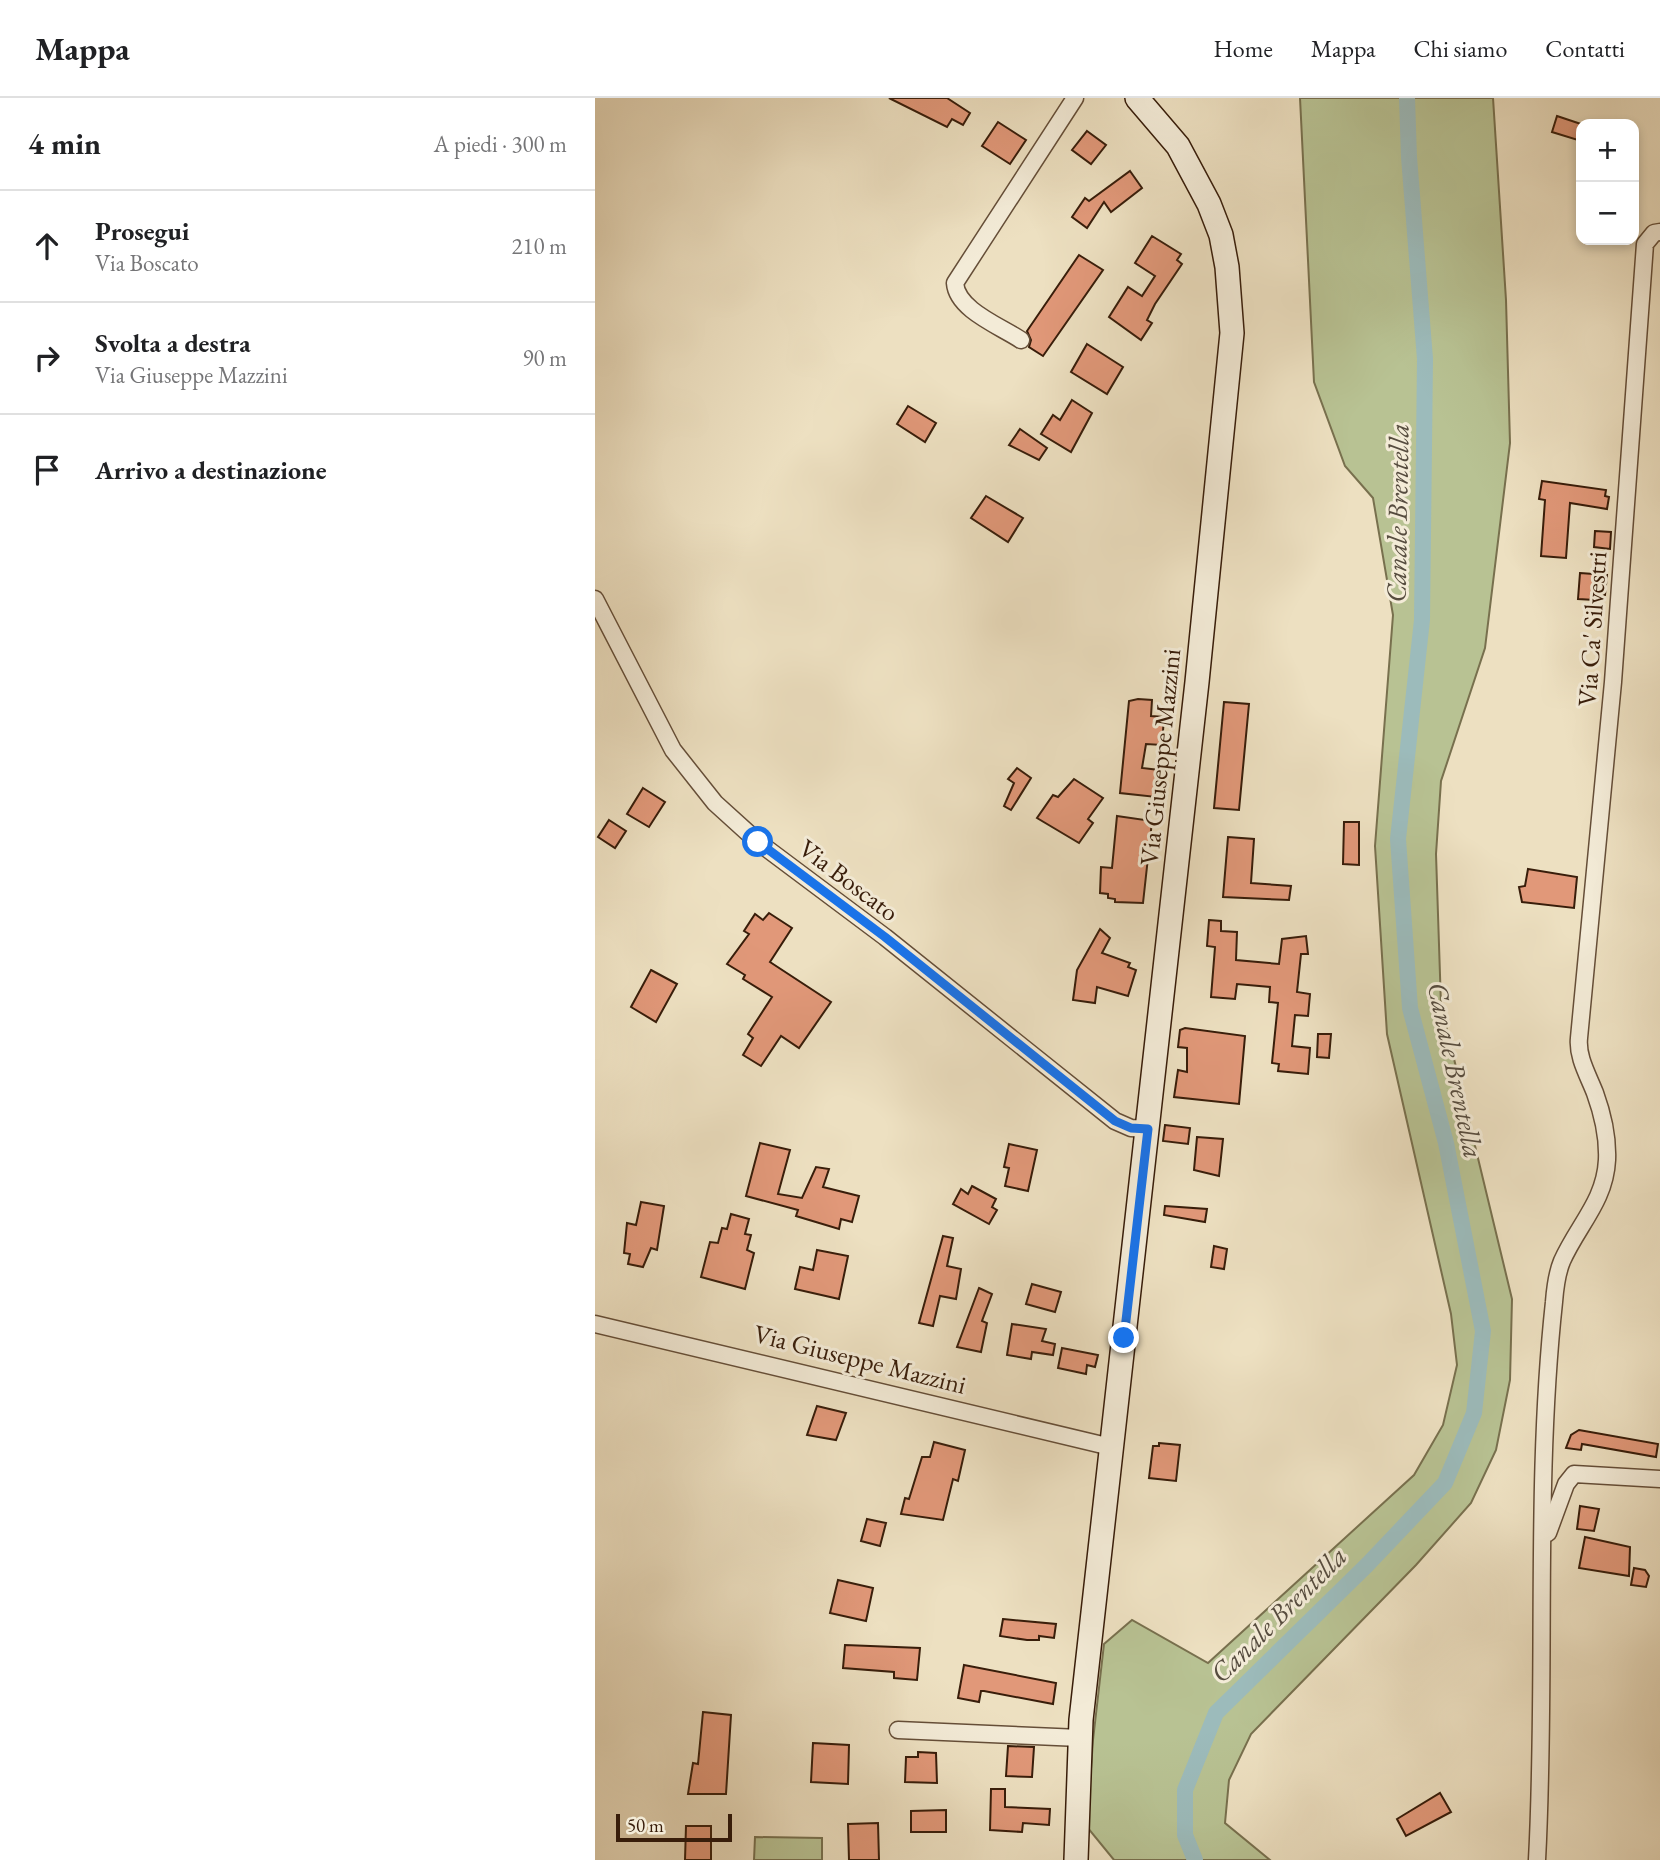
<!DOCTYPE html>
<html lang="it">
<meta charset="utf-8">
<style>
body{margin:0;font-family:"EB Garamond",serif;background:#f6f6f6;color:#202124}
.controls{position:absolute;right:21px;top:21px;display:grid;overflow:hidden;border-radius:14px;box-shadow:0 4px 10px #0003}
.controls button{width:63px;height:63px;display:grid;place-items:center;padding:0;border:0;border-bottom:2px solid #e0e0e0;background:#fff;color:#202124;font:35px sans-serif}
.scale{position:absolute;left:21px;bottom:18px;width:116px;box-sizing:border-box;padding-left:7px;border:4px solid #381d0a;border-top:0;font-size:19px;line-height:24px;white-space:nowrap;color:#381d0a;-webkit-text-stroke:5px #f3ebd7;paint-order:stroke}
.stop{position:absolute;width:21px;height:21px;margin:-16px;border:5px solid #1a73e8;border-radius:50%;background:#fff}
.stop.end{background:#1a73e8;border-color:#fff;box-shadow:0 2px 7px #0008}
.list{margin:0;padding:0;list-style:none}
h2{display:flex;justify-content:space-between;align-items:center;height:91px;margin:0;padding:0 28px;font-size:30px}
h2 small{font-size:23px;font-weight:400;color:#757577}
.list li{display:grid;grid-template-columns:46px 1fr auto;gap:21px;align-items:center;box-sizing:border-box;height:112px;padding:0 28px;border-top:2px solid #e0e0e0}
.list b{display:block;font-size:26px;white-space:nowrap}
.list p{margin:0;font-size:23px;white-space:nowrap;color:#757577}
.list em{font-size:23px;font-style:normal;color:#757577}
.icon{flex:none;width:38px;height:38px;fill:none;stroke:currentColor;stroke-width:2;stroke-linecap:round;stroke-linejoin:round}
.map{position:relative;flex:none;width:1065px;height:1762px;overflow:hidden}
header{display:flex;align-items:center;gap:42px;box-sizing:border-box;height:98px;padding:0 35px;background:#fff;border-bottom:2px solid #e0e0e0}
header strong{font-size:33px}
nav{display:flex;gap:38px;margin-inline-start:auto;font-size:24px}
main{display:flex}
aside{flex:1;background:#fff}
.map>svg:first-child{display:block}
.green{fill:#b8c293;stroke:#78704e;stroke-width:2}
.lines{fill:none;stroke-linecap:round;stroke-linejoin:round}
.canal{stroke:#9cbbbb;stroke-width:16}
.building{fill:#e19879;stroke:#381d0a;stroke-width:2}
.minor-casing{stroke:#654e38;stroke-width:19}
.secondary-casing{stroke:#381d0a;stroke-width:26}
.minor{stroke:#f3ebd7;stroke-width:16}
.secondary{stroke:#f3ebd7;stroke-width:23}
.route{stroke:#1a73e8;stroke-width:9}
.labels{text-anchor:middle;stroke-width:6;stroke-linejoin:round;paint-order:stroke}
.street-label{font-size:26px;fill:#381d0a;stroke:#f3ebd7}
.water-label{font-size:28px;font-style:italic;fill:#564c3f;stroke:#f3ebd7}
</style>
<header>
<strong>Mappa</strong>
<nav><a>Home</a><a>Mappa</a><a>Chi siamo</a><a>Contatti</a></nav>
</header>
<main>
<aside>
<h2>4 min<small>A piedi · 300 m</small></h2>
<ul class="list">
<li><svg class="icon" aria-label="ahead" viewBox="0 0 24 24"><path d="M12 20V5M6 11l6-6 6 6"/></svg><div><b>Prosegui</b><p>Via Boscato</p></div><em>210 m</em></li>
<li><svg class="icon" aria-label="right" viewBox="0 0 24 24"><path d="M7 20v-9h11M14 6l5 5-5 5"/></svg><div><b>Svolta a destra</b><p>Via Giuseppe Mazzini</p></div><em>90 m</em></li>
<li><svg class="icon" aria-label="arrive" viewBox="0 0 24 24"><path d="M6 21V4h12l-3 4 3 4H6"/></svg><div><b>Arrivo a destinazione</b></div></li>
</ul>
</aside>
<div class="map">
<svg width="1065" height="1762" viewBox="0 0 1065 1762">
<rect width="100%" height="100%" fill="#ede0c1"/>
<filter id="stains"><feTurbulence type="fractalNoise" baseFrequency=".00286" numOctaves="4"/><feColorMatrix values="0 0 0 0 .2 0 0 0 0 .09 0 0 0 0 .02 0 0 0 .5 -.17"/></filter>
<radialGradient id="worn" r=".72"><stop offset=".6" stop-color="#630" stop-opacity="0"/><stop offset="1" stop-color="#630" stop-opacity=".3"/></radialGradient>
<g class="green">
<path d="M705,0H898L911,202L915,345L890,550L846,683L841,756L846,907L917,1201L915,1282L901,1352L876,1405L821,1467L656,1636L634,1682L630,1725L675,1762H519L492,1729L498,1642L509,1546L537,1522L613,1565L819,1377L848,1327L862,1267L856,1216L792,936L780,748L798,517L778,400L750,368L719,284Z"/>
<path d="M160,1739L227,1740V1762H159Z"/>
</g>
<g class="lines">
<path class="canal" d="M600,1762L590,1737V1692L621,1615L772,1467L850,1385L879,1315L888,1233L851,1045L815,910L803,741L827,522L830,261L814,59L812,0"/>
</g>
<g class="building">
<path d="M294,0H352L375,15L368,27L357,21L352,29Z"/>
<path d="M962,18L986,26V43L957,34Z"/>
<path d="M403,24L431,42L415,66L387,48Z"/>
<path d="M492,33L511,47L496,66L477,52Z"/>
<path d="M535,73L547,90L516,114L509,104L492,130L477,119L490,100L494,103Z"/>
<path d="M557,138L586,156L582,162L587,166L560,206L552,222L557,225L546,242L514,219L533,189L547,198L560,178L540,165Z"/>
<path d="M484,157L508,172L448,258L434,249L436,242L432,233Z"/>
<path d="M492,246L528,269L512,296L476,274Z"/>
<path d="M477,302L497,315L476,354L446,336L458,317L465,322Z"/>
<path d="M313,308L341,325L330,344L302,326Z"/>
<path d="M425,331L452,350L444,362L414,347Z"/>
<path d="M947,383L1011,392L1010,398L1014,399L1012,411L975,405L971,460L946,458L950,402L944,401Z"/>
<path d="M391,398L428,420L413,444L376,420Z"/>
<path d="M1000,433L1016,434L1015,451L999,449Z"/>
<path d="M985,475L1012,477L1010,497L1001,496L1000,502L983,501Z"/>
<path d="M543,601L557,602L556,618L569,619L567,647L551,646L547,670L564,672L561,699L525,695L534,603Z"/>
<path d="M629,604L654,606L644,712L619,710Z"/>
<path d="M422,670L436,680L416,712L409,708L419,685L413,681Z"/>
<path d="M479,681L508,700L493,721L498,725L484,745L442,720L458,697L463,699Z"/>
<path d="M48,690L70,704L54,729L32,716Z"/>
<path d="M522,718L557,723L548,805L520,804V801L513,800V796L505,795L506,769L517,770Z"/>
<path d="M14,722L31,733L20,750L3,739Z"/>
<path d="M749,724H764V767L748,766Z"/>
<path d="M633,739L659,741L656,785L696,788L694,802L628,799Z"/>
<path d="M933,771L982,779L979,810L927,804L924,789L930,788Z"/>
<path d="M174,815L197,830L175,864L236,904L204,950L186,938L166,968L148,957L158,940L153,936L177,899L148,881L150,877L132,866L154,836L149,833L160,816L168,822Z"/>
<path d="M614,822L626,823V833L642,834L641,862L684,866L687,841L711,838L713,856H706L702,894L715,896L713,918L700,917L697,948L715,950L713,976L683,973L684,966L677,965L683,905L674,904L675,889L642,886L640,901L616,899L620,849L612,848Z"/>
<path d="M505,831L515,840L507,855L535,865L533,869L541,872L533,898L502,889L500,905L478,902L482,872Z"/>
<path d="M56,872L82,886L61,924L36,909Z"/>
<path d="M590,930L650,938L644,1006L579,999L583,972L592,974V950L583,949L585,932Z"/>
<path d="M723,936H736L734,960L722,959Z"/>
<path d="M570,1027L595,1030L593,1046L568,1043Z"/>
<path d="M602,1039L628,1041L624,1078L599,1072Z"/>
<path d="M165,1045L195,1052L183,1096L207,1100L221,1069L234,1071L228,1089L264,1098L257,1124L246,1121L244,1131L201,1118L203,1112L151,1098Z"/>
<path d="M414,1046L442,1052L433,1093L410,1088L414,1070L409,1069Z"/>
<path d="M377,1088L401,1101L397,1109L402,1112L394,1126L358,1106L366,1091L373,1096Z"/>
<path d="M46,1104L69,1108L62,1152L56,1150L48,1169L33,1166L35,1156L29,1155L32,1125L41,1127Z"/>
<path d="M570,1108L612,1111L610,1124L569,1117Z"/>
<path d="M136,1116L154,1121L150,1136L156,1137L152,1152L159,1155L150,1191L106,1179L115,1144L123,1145L127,1130L132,1131Z"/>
<path d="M348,1138L358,1140L352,1168L366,1171L361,1201L345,1198L338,1228L324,1225Z"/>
<path d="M619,1148L632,1151L629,1171L616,1169Z"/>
<path d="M222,1152L253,1158L244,1201L200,1191L205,1169L218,1172Z"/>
<path d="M437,1186L466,1194L460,1214L431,1206Z"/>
<path d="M384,1190L397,1196L387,1223L392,1225L386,1254L362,1249Z"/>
<path d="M417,1226L451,1231L447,1243L460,1246L458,1257L437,1254L436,1261L412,1257Z"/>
<path d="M467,1250L503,1257L500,1269L492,1267L491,1276L463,1270Z"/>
<path d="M222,1308L251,1315L241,1342L212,1337Z"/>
<path d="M984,1332L1063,1346L1061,1359L987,1346L986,1352L971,1350L976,1337Z"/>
<path d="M339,1344L370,1352L363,1383L358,1381L348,1422L306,1416L310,1400L314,1401L327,1359H335Z"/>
<path d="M564,1345L585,1347L581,1383L554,1380L558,1348H564Z"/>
<path d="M985,1408L1004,1411L999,1433L982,1431Z"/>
<path d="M272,1421L291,1425L285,1448L266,1443Z"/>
<path d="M990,1439L1035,1449L1034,1478L984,1470Z"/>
<path d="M1039,1470L1050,1472L1054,1478L1051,1489L1036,1487Z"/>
<path d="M243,1482L278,1490L271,1523L235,1515Z"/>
<path d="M408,1521L461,1526L459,1540L444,1538V1542H432L405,1538Z"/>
<path d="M250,1547L325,1550L322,1582L299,1580V1574L248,1570Z"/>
<path d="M369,1567L461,1585L458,1606L389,1593H386L384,1604L363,1600Z"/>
<path d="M108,1614L136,1617L131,1696H93L98,1665L103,1666Z"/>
<path d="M218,1645L254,1647L253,1686L216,1684Z"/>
<path d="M413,1648L439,1649L437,1679L411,1678Z"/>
<path d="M323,1654L341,1655L342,1685L310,1684L311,1659H323Z"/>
<path d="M396,1691H410V1709L455,1711L454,1727L428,1725L427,1734L395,1732Z"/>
<path d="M845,1695L856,1714L811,1738L802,1721Z"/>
<path d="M351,1712V1734H316V1713Z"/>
<path d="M283,1725L284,1762H254L253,1726Z"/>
<path d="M91,1728H116V1762H90Z"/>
</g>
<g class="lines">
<g class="minor-casing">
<g id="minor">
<path d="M426,242C405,228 362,212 360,185L480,0"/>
<path d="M0,501L78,652L120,705L163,744L290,839L520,1023L536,1030L553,1031"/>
<path d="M0,1226L516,1349"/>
<path d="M953,1435L971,1386L979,1376L1065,1381"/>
<path d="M303,1632L485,1640"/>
<path d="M942,1762C952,1577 939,1389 959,1204C960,1191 962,1175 967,1163C983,1127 1010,1103 1012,1062C1013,1039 1008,1017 1000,995C993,977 982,959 984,940L1018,584L1050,146L1059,135L1065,134"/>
</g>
</g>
<g class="secondary-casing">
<path id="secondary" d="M481,1762L486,1622L602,584L637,235L632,169L626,137L614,106L583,48L542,0"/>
</g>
<use href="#minor" class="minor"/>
<use href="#secondary" class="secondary"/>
</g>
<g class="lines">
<path class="route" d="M163,744L290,839L520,1023L536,1030L553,1031L529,1240"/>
</g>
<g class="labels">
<g class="street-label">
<text transform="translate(997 531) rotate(-86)" y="9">Via Ca' Silvestri</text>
<text transform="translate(565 659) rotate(-84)" y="9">Via Giuseppe Mazzini</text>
<text transform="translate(254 782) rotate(37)" y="9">Via Boscato</text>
<text transform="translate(265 1261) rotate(14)" y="9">Via Giuseppe Mazzini</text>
</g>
<g class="water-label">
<text transform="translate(802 415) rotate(-89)" y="10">Canale Brentella</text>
<text transform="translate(861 972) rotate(78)" y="10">Canale Brentella</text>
<text transform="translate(683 1516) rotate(-45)" y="10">Canale Brentella</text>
</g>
</g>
<rect width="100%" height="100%" filter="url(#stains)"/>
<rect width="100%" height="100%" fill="url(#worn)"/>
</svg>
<div class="controls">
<button>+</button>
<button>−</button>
</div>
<div class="scale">50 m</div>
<div class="stop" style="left:163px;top:744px"></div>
<div class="stop end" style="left:529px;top:1240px"></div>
</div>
</main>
